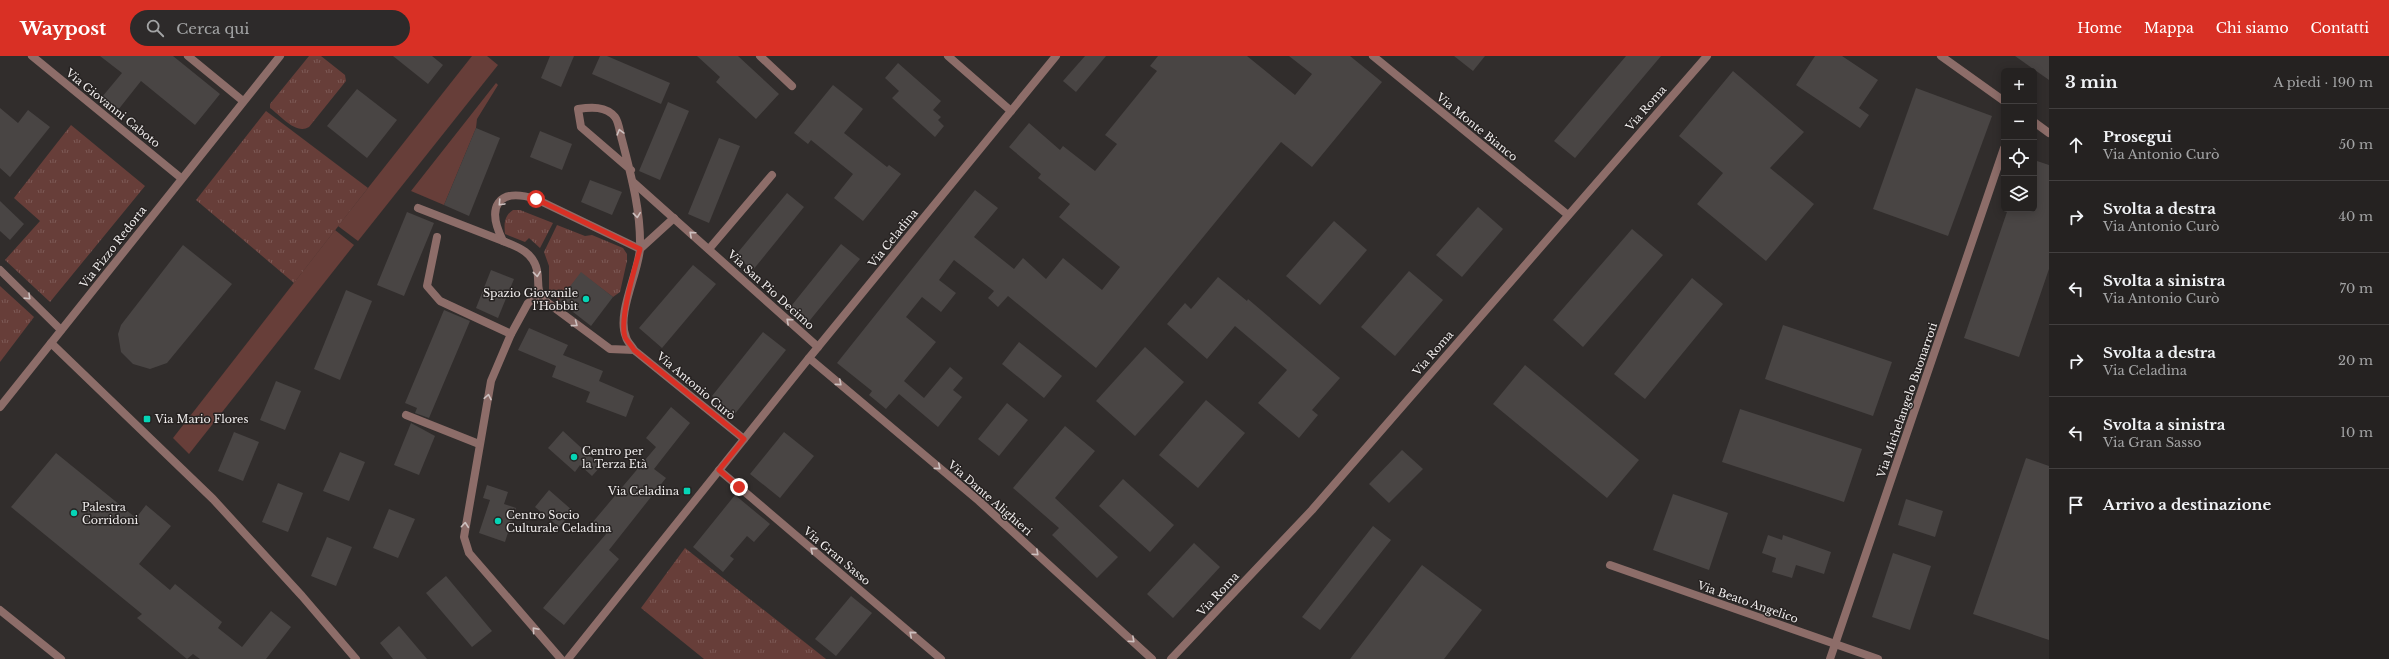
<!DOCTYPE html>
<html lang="it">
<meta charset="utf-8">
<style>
body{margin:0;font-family:"Libre Baskerville",serif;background:#2d2a2a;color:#f1f3f6}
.controls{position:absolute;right:12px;top:12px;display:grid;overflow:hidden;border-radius:6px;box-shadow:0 2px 10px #0003}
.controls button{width:36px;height:36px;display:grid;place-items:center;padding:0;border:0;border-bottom:1px solid #423f3f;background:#252221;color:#f1f3f6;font:20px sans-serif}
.stop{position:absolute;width:12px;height:12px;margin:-9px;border:3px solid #d93025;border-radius:50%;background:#fff}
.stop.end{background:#d93025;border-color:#fff;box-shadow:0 1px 4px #0008}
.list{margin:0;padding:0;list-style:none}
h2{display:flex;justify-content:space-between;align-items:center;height:52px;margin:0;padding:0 16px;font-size:17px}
h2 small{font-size:13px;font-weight:400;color:#a3a4a5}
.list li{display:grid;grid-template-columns:26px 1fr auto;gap:12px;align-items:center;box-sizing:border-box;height:72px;padding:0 16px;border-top:1px solid #423f3f}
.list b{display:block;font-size:15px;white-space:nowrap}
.list p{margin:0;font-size:13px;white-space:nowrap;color:#a3a4a5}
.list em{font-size:13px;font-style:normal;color:#a3a4a5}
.icon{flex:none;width:22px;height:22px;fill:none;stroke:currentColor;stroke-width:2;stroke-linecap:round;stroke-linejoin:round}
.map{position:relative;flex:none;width:2049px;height:603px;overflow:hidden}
header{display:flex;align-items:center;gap:24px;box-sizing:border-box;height:56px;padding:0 20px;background:#d93025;color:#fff}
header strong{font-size:19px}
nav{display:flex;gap:22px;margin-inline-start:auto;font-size:14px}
.search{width:280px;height:36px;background:#2d2a2a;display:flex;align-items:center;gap:10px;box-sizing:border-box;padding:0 14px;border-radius:22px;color:#a3a4a5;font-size:15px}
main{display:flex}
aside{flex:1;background:#252221}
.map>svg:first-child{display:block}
.grass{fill:url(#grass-tufts)}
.garden{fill:#673e39}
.building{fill:#494544}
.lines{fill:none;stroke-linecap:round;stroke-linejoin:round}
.minor{stroke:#8d6d69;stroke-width:8}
.oneway{stroke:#cdc0bf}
.route{stroke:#d93025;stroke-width:5}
.poi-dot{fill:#05d5b6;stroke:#272322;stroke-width:1.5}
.labels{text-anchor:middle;stroke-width:3;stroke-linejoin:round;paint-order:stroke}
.street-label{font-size:11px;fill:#f0eded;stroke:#272322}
.poi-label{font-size:11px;fill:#f0eded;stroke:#272322;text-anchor:start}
</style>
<header>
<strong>Waypost</strong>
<div class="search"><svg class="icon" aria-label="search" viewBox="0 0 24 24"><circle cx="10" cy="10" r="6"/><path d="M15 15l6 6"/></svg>Cerca qui</div>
<nav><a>Home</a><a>Mappa</a><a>Chi siamo</a><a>Contatti</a></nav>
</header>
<main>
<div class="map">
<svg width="2049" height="603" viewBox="0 0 2049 603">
<defs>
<pattern id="grass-tufts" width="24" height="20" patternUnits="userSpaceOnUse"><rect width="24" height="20" fill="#673e39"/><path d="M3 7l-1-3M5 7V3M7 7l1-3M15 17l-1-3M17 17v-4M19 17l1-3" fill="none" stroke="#7d5a56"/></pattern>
</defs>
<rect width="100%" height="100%" fill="#312d2c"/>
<g class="grass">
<path d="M309,0H321L345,19L346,25L309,71C296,79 281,60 270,52V48Z"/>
<path d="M266,55L368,132L294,227L196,144Z"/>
<path d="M71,69L145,130L50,246L5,204L40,165L14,142Z"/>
<path d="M513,154H520L553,167L540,192L529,182L525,186L505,178C504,168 504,160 513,154Z"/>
<path d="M557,169L585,180L592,179L623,192L627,198V205L620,236L613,241L581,217L559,245L549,237V210L544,196Z"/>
<path d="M0,230L34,261L0,306Z"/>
<path d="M685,492L826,603H704L641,552Z"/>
</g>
<g class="garden">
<path d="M472,0H487L498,9L358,185L338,170Z"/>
<path d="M496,27L498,29L477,63L476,72L444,149L411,135Z"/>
<path d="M335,174L354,189L189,398L173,382Z"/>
</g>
<g class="building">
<path d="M100,0H173L220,38L195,69L141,25L118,54L102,41L122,17Z"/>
<path d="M393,0H432L443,9L428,28Z"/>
<path d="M550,0H574L561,31L541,22Z"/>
<path d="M600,0H607L670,27L661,48L592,18Z"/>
<path d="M697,0H738L779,38L756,63L716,26L720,21Z"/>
<path d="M1085,0H1106L1076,36L1063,25Z"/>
<path d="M1158,0H1247L1295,39L1312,18L1289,0H1350L1382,26L1312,111L1281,86L1096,312L1008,240L998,251L988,242L994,235L954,204L939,224L956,237L941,256L922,241L906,261L936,286L904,325L924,342L950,311L963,322L953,334L962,341L938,371L899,338L886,353L869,339L872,335L837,307L975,134L998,152L974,181L1014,213L1023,202L1046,223L1063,202L1102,234L1120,211L1059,161L1070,148L1038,122L1041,118L1009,91L1029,67L1060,94L1063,90L1095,115L1117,88L1105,79L1157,15L1150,10Z"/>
<path d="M1454,0H1485L1473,15Z"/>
<path d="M1626,0H1661L1575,102L1554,85Z"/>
<path d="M1815,0H1842L1878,24L1859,52L1869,59L1860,72L1796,29Z"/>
<path d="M2015,0H2049V24Z"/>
<path d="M898,7L941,45L933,54L941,61L938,64L944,70L935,81L892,42L899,35L885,22Z"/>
<path d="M1733,15L1804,76L1770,112L1814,148L1766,205L1697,148L1723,117L1679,80Z"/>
<path d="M833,29L863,53L844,77L887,111L889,109L901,118L863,165L834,142L853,118L811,84L808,88L794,77Z"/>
<path d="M1916,32L1992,60L1948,180L1873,153Z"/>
<path d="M357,33L397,64L367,102L327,70Z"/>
<path d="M668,46L689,55L660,124L639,115Z"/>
<path d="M0,52L18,67L28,54L50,71L10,121L0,112Z"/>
<path d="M476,72L500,82L469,160L444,149Z"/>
<path d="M540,75L572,88L562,114L530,101Z"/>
<path d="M719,82L740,90L709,167L688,158Z"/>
<path d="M2034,104L2049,109V213L2019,301L1964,282L2008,153H2034Z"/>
<path d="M590,124L622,136L612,159L581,146Z"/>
<path d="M787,137L804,151L753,214L735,200Z"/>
<path d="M0,145L24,168L10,184L0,175Z"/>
<path d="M1478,151L1503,173L1462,221L1436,199Z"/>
<path d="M407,156L434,167L404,240L377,229Z"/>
<path d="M1334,165L1367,194L1320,249L1286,220Z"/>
<path d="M1632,173L1663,199L1583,291L1553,264Z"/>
<path d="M841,188L860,203L806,269L788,254Z"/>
<path d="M183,189L232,228L167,307L150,313L133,308L121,296L118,278L121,269Z"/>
<path d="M693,209L716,228L662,292L639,272Z"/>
<path d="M491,214L514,223L498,262L476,252Z"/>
<path d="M1409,215L1443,244L1395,300L1361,271Z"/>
<path d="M581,216L613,241L591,270L559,245Z"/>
<path d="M1218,221L1247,245L1248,243L1340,322L1312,354L1318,359L1299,382L1258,347L1287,314L1235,270L1207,303L1167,268L1185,247L1191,253Z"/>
<path d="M1692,222L1723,248L1645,343L1614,318Z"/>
<path d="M346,234L372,245L340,324L314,313Z"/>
<path d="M444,254L470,265L429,362L415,357L417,352L405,347Z"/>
<path d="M1783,269L1892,306L1873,360L1765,323Z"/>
<path d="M529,272L568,289L563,299L603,315L599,325L634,340L626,361L586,346L590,336L552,321L556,310L518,294Z"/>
<path d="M763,276L786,294L734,359L712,340Z"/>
<path d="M1019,286L1062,320L1044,342L1002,308Z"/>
<path d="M1145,291L1184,326L1135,380L1096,345Z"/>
<path d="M1525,309L1639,404L1607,442L1493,348Z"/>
<path d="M276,325L301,335L285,374L260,364Z"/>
<path d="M1206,344L1245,377L1198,432L1159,399Z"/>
<path d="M1007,347L1028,364L999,400L978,383Z"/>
<path d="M671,351L690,367L654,413L666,422L609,494L619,503L564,569L543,552L606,478L592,467L656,391L646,382Z"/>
<path d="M1740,353L1862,393L1844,446L1722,406Z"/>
<path d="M411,367L435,380L419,419L394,409Z"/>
<path d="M1065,370L1095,395L1055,442L1118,501L1097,522L1052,479L1059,472L1013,432Z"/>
<path d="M563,375L601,410L592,420L580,409L575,416L548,392Z"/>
<path d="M234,376L259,386L243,425L218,415Z"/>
<path d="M784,376L814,400L780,442L750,418Z"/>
<path d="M1402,394L1423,413L1389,447L1369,428Z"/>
<path d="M340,396L365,406L349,445L323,435Z"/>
<path d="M56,397L136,462L146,449L171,470L139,508L170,534L175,528L222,566L218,572L242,591L271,555L291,571L266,603H200L193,598L187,603L137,562L142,558L11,451Z"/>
<path d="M2026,402L2049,410V584L1973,558Z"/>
<path d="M1123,423L1174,469L1150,496L1099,450Z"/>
<path d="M278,427L303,437L288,476L262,466Z"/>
<path d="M487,429L508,436L504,448L516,452L505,486L479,477L490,444L483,442Z"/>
<path d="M549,434L573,455L559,471L535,451Z"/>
<path d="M1673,438L1728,457L1709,514L1653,494Z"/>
<path d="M735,439L770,468L754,486L747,480L730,500L734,503L723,516L693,491Z"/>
<path d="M1906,443L1943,455L1935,481L1898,469Z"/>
<path d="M389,453L415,463L398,502L373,492Z"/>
<path d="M1373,470L1391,484L1320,574L1302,561Z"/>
<path d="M1768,479L1782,484L1783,479L1831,496L1824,518L1796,509L1792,522L1772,516L1776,502L1762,497Z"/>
<path d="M327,481L352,491L336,530L311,520Z"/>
<path d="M1194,487L1220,511L1173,562L1147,538Z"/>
<path d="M1893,497L1931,510L1910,574L1872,561Z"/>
<path d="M1422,509L1482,554L1444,603H1350Z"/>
<path d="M446,520L492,575L472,591L426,537Z"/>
<path d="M851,540L872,557L836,600L815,583Z"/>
<path d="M399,570L427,603H393L380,587Z"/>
</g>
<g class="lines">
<g class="minor">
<path d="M32,0L181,122"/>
<path d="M188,0L243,45"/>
<path d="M760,0L792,30"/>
<path d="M948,0L1011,55"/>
<path d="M1373,0L1568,159"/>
<path d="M1941,0L2004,45"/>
<path d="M2034,66L2049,77"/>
<path d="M631,114L581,71L578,53C591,51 606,50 615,61C619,66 620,78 622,84C631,119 641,155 640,192C639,216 616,258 626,281C627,286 632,290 634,294"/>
<path d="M633,126L818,291"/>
<path d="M418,152L503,185"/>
<path d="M437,181L427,230L440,245L511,278"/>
<path d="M640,193L536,143C497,131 486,151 503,185C518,191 533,196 537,214C540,228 535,231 544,244L610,293L634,294L744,383"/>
<path d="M640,193L674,162"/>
<path d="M709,193L772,119"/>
<path d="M0,214L61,274"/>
<path d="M544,244L534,243L528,247L511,278L491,325L464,481L469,497L561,603"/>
<path d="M51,287L213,443L302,540L356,603"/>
<path d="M809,302L979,445L1152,603"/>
<path d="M0,351L280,0"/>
<path d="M406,359L479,388"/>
<path d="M719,414L941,603"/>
<path d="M1610,509L1878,603"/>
<path d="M0,554L61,603"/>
<path d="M568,603L809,302L1056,0"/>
<path d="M1171,603L1312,454L1707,0"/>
<path d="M1830,603L2004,92"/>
</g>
</g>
<defs><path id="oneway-chevron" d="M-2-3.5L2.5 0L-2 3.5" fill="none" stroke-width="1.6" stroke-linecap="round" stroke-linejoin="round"/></defs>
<g class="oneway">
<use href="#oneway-chevron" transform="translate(620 76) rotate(-105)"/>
<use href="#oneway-chevron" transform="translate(501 147) rotate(133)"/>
<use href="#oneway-chevron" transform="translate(637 159) rotate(84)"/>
<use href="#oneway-chevron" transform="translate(692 178) rotate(-138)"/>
<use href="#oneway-chevron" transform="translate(537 218) rotate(84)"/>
<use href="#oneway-chevron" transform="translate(28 241) rotate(44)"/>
<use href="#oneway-chevron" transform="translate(789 265) rotate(-138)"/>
<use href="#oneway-chevron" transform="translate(575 268) rotate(37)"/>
<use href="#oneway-chevron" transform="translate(839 327) rotate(40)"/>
<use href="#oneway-chevron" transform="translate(488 341) rotate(-79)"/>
<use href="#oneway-chevron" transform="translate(938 411) rotate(40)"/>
<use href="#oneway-chevron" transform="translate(465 469) rotate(-85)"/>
<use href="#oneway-chevron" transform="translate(813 494) rotate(-140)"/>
<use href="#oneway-chevron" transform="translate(1036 497) rotate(42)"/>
<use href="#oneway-chevron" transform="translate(535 574) rotate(-131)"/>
<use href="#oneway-chevron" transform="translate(912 578) rotate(-140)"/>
<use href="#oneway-chevron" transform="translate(1132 584) rotate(42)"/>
</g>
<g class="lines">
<path class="route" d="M536,143L640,193C635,212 619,263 625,281C627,285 632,290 634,294L744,383L719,414L739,431"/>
</g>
<g class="poi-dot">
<circle cx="586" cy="243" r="4"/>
<rect x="143" y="359" width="8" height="8" rx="2"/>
<circle cx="574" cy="401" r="4"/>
<rect x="683" y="431" width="8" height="8" rx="2"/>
<circle cx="74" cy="457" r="4"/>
<circle cx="498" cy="465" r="4"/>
</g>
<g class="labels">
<g class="street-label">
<text transform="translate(113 52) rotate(39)" y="4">Via Giovanni Caboto</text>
<text transform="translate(1646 52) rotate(-49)" y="4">Via Roma</text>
<text transform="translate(1477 71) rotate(39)" y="4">Via Monte Bianco</text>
<text transform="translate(893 182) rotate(-51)" y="4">Via Celadina</text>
<text transform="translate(113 191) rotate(-52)" y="4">Via Pizzo Redorta</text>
<text transform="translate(771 234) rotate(42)" y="4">Via San Pio Decimo</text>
<text transform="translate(1433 297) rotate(-49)" y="4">Via Roma</text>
<text transform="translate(696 330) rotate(40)" y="4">Via Antonio Curò</text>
<text transform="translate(1907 344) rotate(-71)" y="4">Via Michelangelo Buonarroti</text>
<text transform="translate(990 442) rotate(41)" y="4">Via Dante Alighieri</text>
<text transform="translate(837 500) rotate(40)" y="4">Via Gran Sasso</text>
<text transform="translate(1218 538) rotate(-47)" y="4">Via Roma</text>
<text transform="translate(1748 546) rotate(19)" y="4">Via Beato Angelico</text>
</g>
<g class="poi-label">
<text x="578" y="241" text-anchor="end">Spazio Giovanile<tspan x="578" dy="13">l'Hobbit</tspan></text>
<text x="155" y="367">Via Mario Flores</text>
<text x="582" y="399">Centro per<tspan x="582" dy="13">la Terza Età</tspan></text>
<text x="679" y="439" text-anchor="end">Via Celadina</text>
<text x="82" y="455">Palestra<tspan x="82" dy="13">Corridoni</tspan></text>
<text x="506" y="463">Centro Socio<tspan x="506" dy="13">Culturale Celadina</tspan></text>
</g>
</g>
</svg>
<div class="controls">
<button>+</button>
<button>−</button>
<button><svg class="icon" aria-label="locate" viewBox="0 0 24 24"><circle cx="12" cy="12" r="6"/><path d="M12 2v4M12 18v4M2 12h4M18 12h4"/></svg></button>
<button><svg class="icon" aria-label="layers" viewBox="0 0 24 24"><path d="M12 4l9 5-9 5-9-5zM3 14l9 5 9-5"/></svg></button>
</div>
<div class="stop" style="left:536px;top:143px"></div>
<div class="stop end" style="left:739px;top:431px"></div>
</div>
<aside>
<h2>3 min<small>A piedi · 190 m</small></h2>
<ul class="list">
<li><svg class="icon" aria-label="ahead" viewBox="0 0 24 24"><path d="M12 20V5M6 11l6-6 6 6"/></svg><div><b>Prosegui</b><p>Via Antonio Curò</p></div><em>50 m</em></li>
<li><svg class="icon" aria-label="right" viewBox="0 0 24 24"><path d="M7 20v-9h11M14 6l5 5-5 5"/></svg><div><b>Svolta a destra</b><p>Via Antonio Curò</p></div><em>40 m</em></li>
<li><svg class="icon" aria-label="left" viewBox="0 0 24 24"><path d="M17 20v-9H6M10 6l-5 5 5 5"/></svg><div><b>Svolta a sinistra</b><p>Via Antonio Curò</p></div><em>70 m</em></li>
<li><svg class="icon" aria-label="right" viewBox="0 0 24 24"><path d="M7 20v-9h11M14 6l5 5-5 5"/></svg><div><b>Svolta a destra</b><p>Via Celadina</p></div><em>20 m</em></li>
<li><svg class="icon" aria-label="left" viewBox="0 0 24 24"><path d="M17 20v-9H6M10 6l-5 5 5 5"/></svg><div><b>Svolta a sinistra</b><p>Via Gran Sasso</p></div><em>10 m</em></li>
<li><svg class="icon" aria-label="arrive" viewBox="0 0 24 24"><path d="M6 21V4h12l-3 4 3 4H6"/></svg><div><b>Arrivo a destinazione</b></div></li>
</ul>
</aside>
</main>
